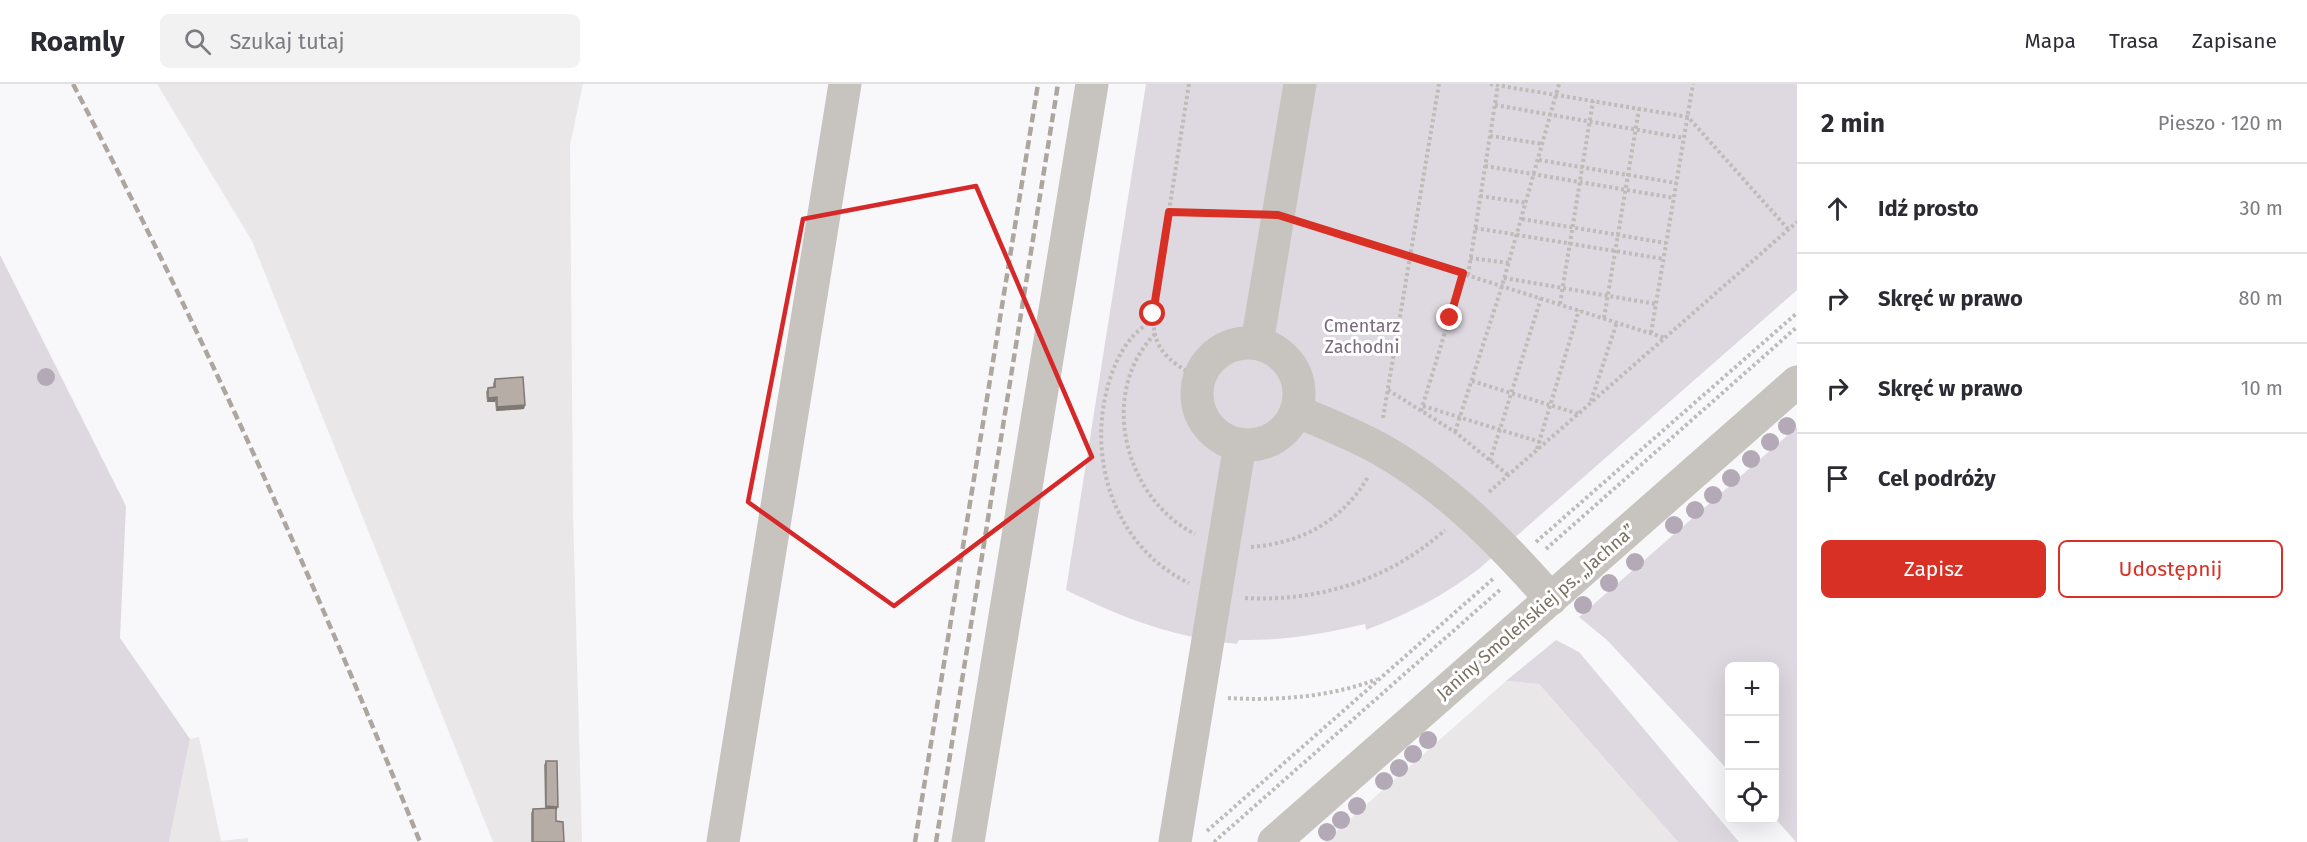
<!DOCTYPE html>
<html lang="pl">
<meta charset="utf-8">
<style>
body{margin:0;font-family:"Fira Sans",sans-serif;background:#f2f2f3;color:#2b2b33}
.controls{position:absolute;right:18px;bottom:18px;display:grid;overflow:hidden;border-radius:9px;box-shadow:0 6px 24px #0002}
.controls button{width:54px;height:54px;display:grid;place-items:center;padding:0;border:0;border-bottom:2px solid #e1e1e2;background:#fff;color:#2b2b33;font:30px sans-serif}
.stop{position:absolute;width:18px;height:18px;margin:-14px;border:4px solid #d93025;border-radius:50%;background:#fff}
.stop.end{background:#d93025;border-color:#fff;box-shadow:0 2px 6px #0008}
.list{margin:0;padding:0;list-style:none}
h2{display:flex;justify-content:space-between;align-items:center;height:78px;margin:0;padding:0 24px;font-size:26px}
h2 small{font-size:20px;font-weight:400;color:#7c7c81}
.list li{display:grid;grid-template-columns:39px 1fr auto;gap:18px;align-items:center;box-sizing:border-box;height:90px;padding:0 24px;border-top:2px solid #e1e1e2}
.list b{display:block;font-size:22px;white-space:nowrap}
.list em{font-size:20px;font-style:normal;color:#7c7c81}
.actions{display:flex;gap:12px;padding:18px 24px}
.actions a{flex:1;padding:14px 0;border:2px solid #d93025;border-radius:9px;text-align:center;font-size:21px;color:#d93025}
.actions .main{background:#d93025;color:#fff}
.icon{flex:none;width:33px;height:33px;fill:none;stroke:currentColor;stroke-width:2;stroke-linecap:round;stroke-linejoin:round}
.map{position:relative;flex:none;width:1797px;height:758px;overflow:hidden}
header{display:flex;align-items:center;gap:36px;box-sizing:border-box;height:84px;padding:0 30px;background:#fff;border-bottom:2px solid #e1e1e2}
header strong{font-size:28px}
nav{display:flex;gap:33px;margin-inline-start:auto;font-size:21px}
.search{width:420px;height:54px;background:#f2f2f3;display:flex;align-items:center;gap:15px;box-sizing:border-box;padding:0 21px;border-radius:9px;color:#7c7c81;font-size:22px}
main{display:flex}
aside{flex:1;background:#fff}
.map>svg:first-child{display:block}
.built{fill:#e9e7e8}
.green{fill:#ded9e0}
.lines{fill:none;stroke-linecap:round;stroke-linejoin:round}
.path{stroke:#bebbb8;stroke-width:4;stroke-dasharray:3 3;stroke-linecap:butt}
.minor{stroke:#c7c4bf;stroke-width:33}
.rail{stroke:#aca69f;stroke-width:4.5;stroke-dasharray:9 4.5;stroke-linecap:butt}
.tree{fill:#b4a9b6}
.wall{fill:#9c958f}
.shaded-wall{fill:#7f7974}
.building{fill:#b5ada6;stroke:#7f7974;stroke-width:1.5}
.route{stroke:#d93025;stroke-width:8}
.marked{fill:none;stroke:#d62828;stroke-width:4.5;stroke-linejoin:round}
.labels{text-anchor:middle;stroke-width:6;stroke-linejoin:round;paint-order:stroke}
.park-label{font-size:18px;fill:#7c697e;stroke:#fff}
.street-label{font-size:18px;fill:#7b7062;stroke:#fff}
</style>
<header>
<strong>Roamly</strong>
<div class="search"><svg class="icon" aria-label="search" viewBox="0 0 24 24"><circle cx="10" cy="10" r="6"/><path d="M15 15l6 6"/></svg>Szukaj tutaj</div>
<nav><a>Mapa</a><a>Trasa</a><a>Zapisane</a></nav>
</header>
<main>
<div class="map">
<svg width="1797" height="758" viewBox="0 0 1797 758">
<rect width="100%" height="100%" fill="#f8f8fa"/>
<g class="built">
<path d="M157,0H583L570,61L573,429L582,758H493L252,157Z"/>
<path d="M1506,597L1539,600L1678,758H1324Z"/>
<path d="M199,653L221,757L248,754V758H169L190,655Z"/>
</g>
<g class="green">
<path d="M1146,0H1797V206L1480,484C1442,513 1410,529 1366,546L1365,540C1323,550 1282,557 1239,556L1237,560C1170,552 1127,536 1066,506Z"/>
<path d="M0,171L126,422L120,554L190,655L169,758H0Z"/>
<path d="M1797,343V758H1796L1775,734L1774,582H1730L1729,687L1607,556L1579,533Z"/>
<path d="M1556,556L1579,568L1739,758H1678L1539,600L1506,597Z"/>
</g>
<g class="lines">
<g class="path">
<path d="M1189,0L1154,222C1150,266 1166,274 1200,296"/>
<path d="M1490,0L1688,33L1788,145"/>
<path d="M1495,21L1684,54"/>
<path d="M1490,52L1543,60"/>
<path d="M1539,76L1676,99"/>
<path d="M1485,82L1674,114"/>
<path d="M1480,112L1527,119"/>
<path d="M1169,128L1249,130"/>
<path d="M1522,135L1666,159"/>
<path d="M1306,140L1665,254"/>
<path d="M1475,144L1664,175"/>
<path d="M1470,174L1509,179"/>
<path d="M1468,191L1498,1"/>
<path d="M1504,194L1656,220"/>
<path d="M1560,220L1593,17"/>
<path d="M1604,234L1639,25"/>
<path d="M1153,236C1129,250 1117,272 1109,298C1086,374 1114,463 1189,499"/>
<path d="M1651,249L1693,0"/>
<path d="M1155,250C1097,309 1125,415 1195,450"/>
<path d="M1472,297L1579,330"/>
<path d="M1388,306L1455,348L1508,391"/>
<path d="M1591,317L1617,238"/>
<path d="M1423,322L1540,358"/>
<path d="M1421,327L1463,189"/>
<path d="M1383,334L1439,0"/>
<path d="M1455,348L1502,202L1559,0"/>
<path d="M1537,365L1579,226"/>
<path d="M1490,377L1541,214"/>
<path d="M1489,408L1797,138"/>
<path d="M1536,458L1797,229"/>
<path d="M1251,463C1302,459 1342,437 1368,393"/>
<path d="M1546,465L1797,243"/>
<path d="M1245,514C1319,518 1389,496 1445,446"/>
<path d="M1228,614C1276,617 1332,613 1377,595"/>
<path d="M1207,747L1494,494"/>
<path d="M1214,758L1502,504"/>
</g>
<g class="minor">
<path d="M1257,259L1300,0"/>
<circle cx="1248" cy="310" r="51"/>
<path d="M1296,327C1325,339 1353,350 1380,365C1447,403 1500,457 1551,515"/>
<path d="M723,758L845,0"/>
<path d="M968,758L1092,0"/>
<path d="M1175,758L1240,360"/>
<path d="M1274,758L1797,298"/>
</g>
<g class="rail">
<path d="M73,0C202,247 316,500 420,758"/>
<path d="M915,758L1038,0"/>
<path d="M936,758L1058,0"/>
</g>
</g>
<g class="tree">
<circle cx="46" cy="293" r="9"/>
<circle cx="1787" cy="342" r="9"/>
<circle cx="1770" cy="358" r="9"/>
<circle cx="1751" cy="375" r="9"/>
<circle cx="1731" cy="394" r="9"/>
<circle cx="1713" cy="411" r="9"/>
<circle cx="1695" cy="426" r="9"/>
<circle cx="1674" cy="441" r="9"/>
<circle cx="1635" cy="478" r="9"/>
<circle cx="1609" cy="499" r="9"/>
<circle cx="1583" cy="521" r="9"/>
<circle cx="1428" cy="656" r="9"/>
<circle cx="1413" cy="670" r="9"/>
<circle cx="1399" cy="684" r="9"/>
<circle cx="1384" cy="697" r="9"/>
<circle cx="1357" cy="722" r="9"/>
<circle cx="1341" cy="736" r="9"/>
<circle cx="1327" cy="748" r="9"/>
</g>
<g class="wall">
<path d="M495,295L525,321L524,325L496,327L495,318H487L486,308L488,304H493V299Z"/>
<path d="M546,677L556,727V737L564,758H531V729L533,725H545L544,681Z"/>
</g>
<g class="shaded-wall">
<path d="M497,313L495,318H487L488,314Z"/>
<path d="M525,321L524,325L496,327L497,323Z"/>
<path d="M546,722L558,723L556,727H545Z"/>
</g>
<g class="building">
<path d="M523,293L525,321L497,323V313L488,314V304L495,303V295Z"/>
<path d="M546,677H557L558,723L546,722Z"/>
<path d="M556,724V737L563,738L564,758H533V725Z"/>
</g>
<g class="lines">
<path class="route" d="M1153,230L1169,128L1278,131L1463,189L1450,234"/>
</g>
<path class="marked" d="M976,102L1092,373L894,522L748,418L803,135Z"/>
<g class="labels">
<g class="park-label">
<text x="1362" y="248">Cmentarz<tspan x="1362" dy="21">Zachodni</tspan></text>
</g>
<g class="street-label">
<text transform="translate(1536 528) rotate(-41)" y="6">Janiny Smoleńskiej ps. „Jachna”</text>
</g>
</g>
</svg>
<div class="controls">
<button>+</button>
<button>−</button>
<button><svg class="icon" aria-label="locate" viewBox="0 0 24 24"><circle cx="12" cy="12" r="6"/><path d="M12 2v4M12 18v4M2 12h4M18 12h4"/></svg></button>
</div>
<div class="stop" style="left:1153px;top:230px"></div>
<div class="stop end" style="left:1450px;top:234px"></div>
</div>
<aside>
<h2>2 min<small>Pieszo · 120 m</small></h2>
<ul class="list">
<li><svg class="icon" aria-label="ahead" viewBox="0 0 24 24"><path d="M12 20V5M6 11l6-6 6 6"/></svg><div><b>Idź prosto</b></div><em>30 m</em></li>
<li><svg class="icon" aria-label="right" viewBox="0 0 24 24"><path d="M7 20v-9h11M14 6l5 5-5 5"/></svg><div><b>Skręć w prawo</b></div><em>80 m</em></li>
<li><svg class="icon" aria-label="right" viewBox="0 0 24 24"><path d="M7 20v-9h11M14 6l5 5-5 5"/></svg><div><b>Skręć w prawo</b></div><em>10 m</em></li>
<li><svg class="icon" aria-label="arrive" viewBox="0 0 24 24"><path d="M6 21V4h12l-3 4 3 4H6"/></svg><div><b>Cel podróży</b></div></li>
</ul>
<div class="actions"><a class="main">Zapisz</a><a>Udostępnij</a></div>
</aside>
</main>
